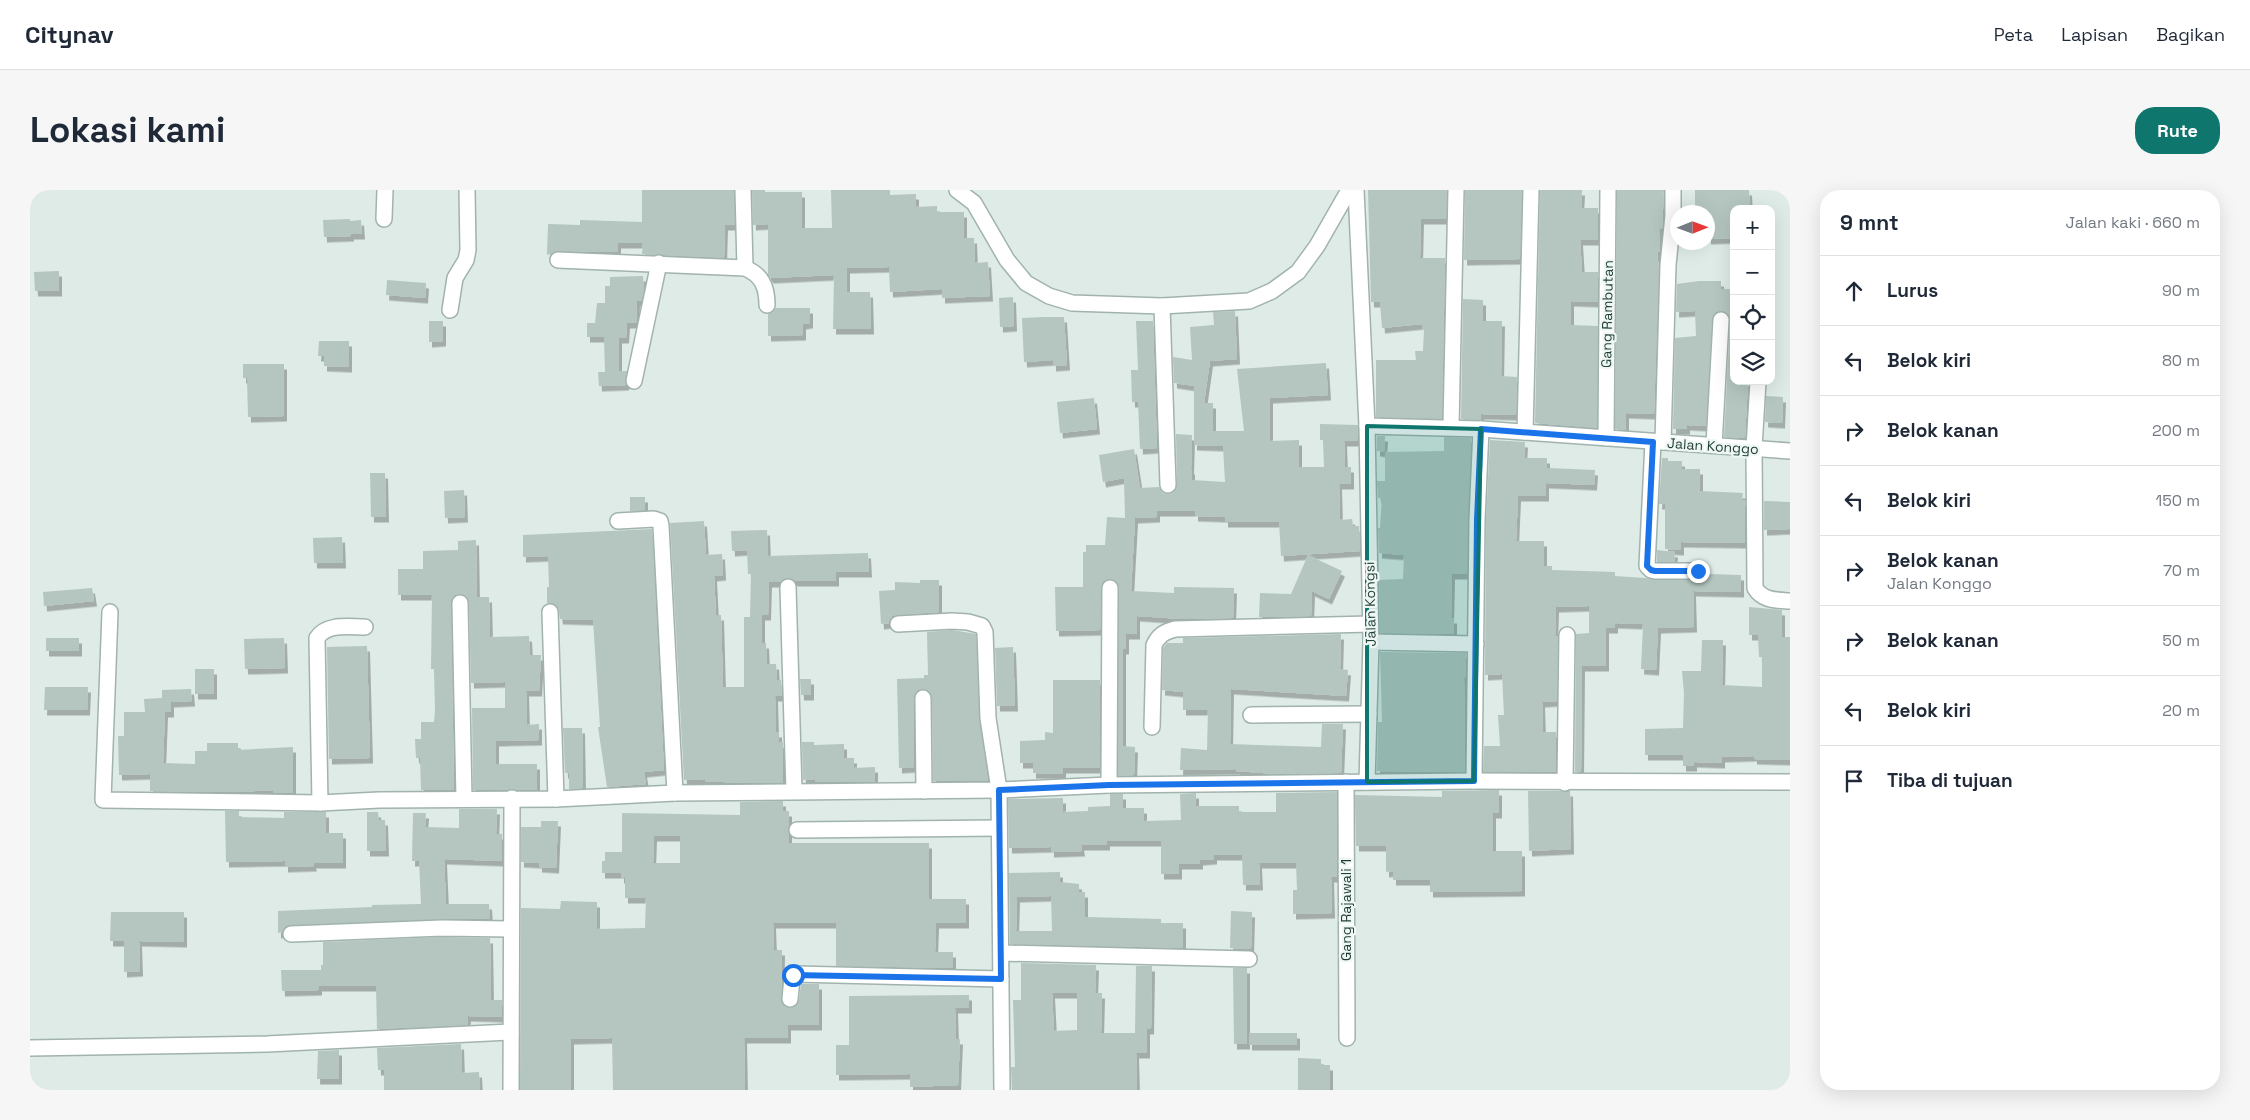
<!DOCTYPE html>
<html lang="id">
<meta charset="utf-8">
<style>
body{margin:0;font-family:"Space Grotesk",sans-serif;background:#f6f6f7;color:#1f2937}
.controls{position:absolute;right:15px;top:15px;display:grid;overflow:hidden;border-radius:10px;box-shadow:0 5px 20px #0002}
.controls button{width:45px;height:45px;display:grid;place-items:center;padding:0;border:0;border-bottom:1px solid #e0e1e3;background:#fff;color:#1f2937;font:25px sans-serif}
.compass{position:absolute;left:1640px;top:15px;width:45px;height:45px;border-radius:50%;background:#fff;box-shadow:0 5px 20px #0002;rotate:89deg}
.stop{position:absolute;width:15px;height:15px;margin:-11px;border:4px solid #1a73e8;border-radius:50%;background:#fff}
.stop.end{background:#1a73e8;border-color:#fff;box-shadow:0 1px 5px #0008}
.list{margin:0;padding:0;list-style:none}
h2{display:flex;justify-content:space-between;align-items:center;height:65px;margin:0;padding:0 20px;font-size:21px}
h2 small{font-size:16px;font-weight:400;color:#747a83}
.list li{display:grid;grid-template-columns:32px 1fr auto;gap:15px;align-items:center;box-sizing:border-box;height:70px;padding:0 20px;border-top:1px solid #e0e1e3}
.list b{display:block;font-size:19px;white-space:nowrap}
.list p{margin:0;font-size:16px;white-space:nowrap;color:#747a83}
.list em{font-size:16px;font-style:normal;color:#747a83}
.icon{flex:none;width:28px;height:28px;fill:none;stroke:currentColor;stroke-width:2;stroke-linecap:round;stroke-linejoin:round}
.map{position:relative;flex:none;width:1760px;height:900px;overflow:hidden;border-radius:20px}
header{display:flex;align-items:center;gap:30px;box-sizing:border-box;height:70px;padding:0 25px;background:#fff;border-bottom:1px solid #e0e1e3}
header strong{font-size:24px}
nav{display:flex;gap:28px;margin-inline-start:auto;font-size:18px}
.intro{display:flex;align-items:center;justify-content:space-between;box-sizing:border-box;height:120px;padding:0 30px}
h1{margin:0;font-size:35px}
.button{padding:12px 22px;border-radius:20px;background:#0f766e;color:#fff;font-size:18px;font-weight:700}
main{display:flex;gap:30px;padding:0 30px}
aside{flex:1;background:#fff;border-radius:20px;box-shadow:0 5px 20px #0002}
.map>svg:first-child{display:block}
.building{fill:#b4c6bf;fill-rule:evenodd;filter:url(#shadow)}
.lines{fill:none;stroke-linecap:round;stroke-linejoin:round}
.minor-casing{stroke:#a1b3ad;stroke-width:18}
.minor{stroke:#fff;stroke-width:15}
.route{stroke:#1a73e8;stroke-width:6}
.marked{fill:#0f766e;fill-opacity:0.2;stroke:#0f766e;stroke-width:4;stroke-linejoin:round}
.labels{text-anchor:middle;stroke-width:4.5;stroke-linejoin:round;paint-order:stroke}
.street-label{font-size:14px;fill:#1f3c35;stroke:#eff7f4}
</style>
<header>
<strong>Citynav</strong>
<nav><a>Peta</a><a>Lapisan</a><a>Bagikan</a></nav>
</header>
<div class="intro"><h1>Lokasi kami</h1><a class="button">Rute</a></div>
<main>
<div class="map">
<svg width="1760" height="900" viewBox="0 0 1760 900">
<defs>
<filter id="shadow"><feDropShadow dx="3" dy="5.5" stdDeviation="0" flood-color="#0004"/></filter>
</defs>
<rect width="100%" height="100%" fill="#deebe6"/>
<g class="building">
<path d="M612,0H704L705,35H695L694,68L612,64L613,53H588V62L528,61L517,65L518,34L550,35V30L612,32Z"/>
<path d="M722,0H735V2H772V38H802L801,0H860V5L886,4V17L907,16V22H934V48H944L945,73L958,72L960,106L912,108V99L860,102L859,77L817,78V102H840L841,139H803L804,85L741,88L738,85V34L723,35Z"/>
<path d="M1338,0H1417L1416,29H1391L1390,68H1415L1412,229L1346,227V170H1386L1385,161H1393L1394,139H1392V134L1352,138L1350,112H1341Z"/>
<path d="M1435,0H1492L1490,69L1434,70Z"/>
<path d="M1510,0H1552L1551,18H1568V50H1550L1552,82H1568V112L1541,111V135L1568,136L1567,238L1505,233Z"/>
<path d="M1587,0H1634L1632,39H1629L1630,62H1627L1629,79L1624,224L1596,223V240L1585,239Z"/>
<path d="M1665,0H1719L1720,19H1704V48L1678,49V22H1665Z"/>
<path d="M320,29V31L331,30L332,44H321V46L294,47L293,30Z"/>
<path d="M29,81V101H5L4,82Z"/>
<path d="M613,86L614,101L611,111H607L606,133H597L596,148H589V181H597L596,195L569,196L568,182H575L574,147H557V133H565L567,113H575V96H580V87Z"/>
<path d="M357,90L396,93L395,108L356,105Z"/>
<path d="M1669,91H1691V99H1704V191H1718L1715,248L1694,247L1700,131L1699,125L1692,121L1686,122L1682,129L1676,236L1657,235V239H1643L1645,148L1666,146L1665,121L1646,122L1647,94Z"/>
<path d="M983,107L984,136L970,137L969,108Z"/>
<path d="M1433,109L1453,110V131H1472L1471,186L1487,187L1486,225L1451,224V230L1431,229Z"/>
<path d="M746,118H780V133L773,134V145L738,146V124Z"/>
<path d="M1205,121L1207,169L1180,171L1174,213H1183V241H1214L1207,179L1296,173L1298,205L1240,208V251L1269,250V277H1294L1293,250H1290V234L1328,235V251H1314L1315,277H1321V294H1309L1310,330L1322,329L1323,336H1329L1330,361L1251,366L1249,332H1195V327L1165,326V321H1127V327L1105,328L1101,401L1144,403V397L1204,398L1203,428L1152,429L1107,426V444H1096V459H1093V556L1105,557L1104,585L1088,586V394L1081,389L1072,394L1070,440L1026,441L1025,397H1053V362H1056V355H1075L1077,327L1095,328L1094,288L1073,292L1069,265L1104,259L1110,298L1129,297L1133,303L1139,304L1143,303L1147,295L1146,244L1162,245L1161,279H1162V290L1195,292L1193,256L1164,255V196L1144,193L1143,167L1162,170L1160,137L1184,135L1183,122Z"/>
<path d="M1015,127H1034L1037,175L1023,176V170L994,172L992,128Z"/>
<path d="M399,131H413V151L399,152Z"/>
<path d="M1106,131H1123L1127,258L1110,259L1108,212H1102L1101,180H1108Z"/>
<path d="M289,151H319V177L294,176V166H288Z"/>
<path d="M213,174H254V226L218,227L217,188H213Z"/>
<path d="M1736,206L1753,207L1752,233L1735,232Z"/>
<path d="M1064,208L1067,239L1030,243L1027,212Z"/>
<path d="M1347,246H1355L1354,262L1347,261Z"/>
<path d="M1414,247L1441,248L1437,384H1422L1421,428H1424V444L1350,443L1349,390L1373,389L1374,365L1349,363L1348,338H1350L1352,308H1348L1347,291H1355V262L1414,261Z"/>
<path d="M1460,250L1495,252L1494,268H1517V278L1565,280L1564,295L1516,293V306H1488L1486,351H1514V376H1522V380L1585,382V386L1616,388L1625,390H1668L1673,389L1677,384L1711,385V402L1663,401L1664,437L1628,438L1626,480L1611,479L1613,434L1585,433V438H1576V476H1552L1551,582H1545L1546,444L1559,443V416L1526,417L1525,447L1528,446L1527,511L1512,512L1513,542H1526V582H1453L1454,556H1470L1468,525H1474L1472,484L1455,485L1456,330Z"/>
<path d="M1632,268H1638V271H1652V279H1670V301L1713,303L1712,310H1715V353L1651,352V360L1635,359V314H1629Z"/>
<path d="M340,283H355L356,327H341Z"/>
<path d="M434,300L435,327L415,328L414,301Z"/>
<path d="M600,307H615V320L600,321Z"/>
<path d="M1734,311L1760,312V339L1734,340Z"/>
<path d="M674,331L676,365L692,364L693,385L684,386L686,425H691L693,497H714V427H720L721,384H718L717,360L702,361L701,341L737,340L738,366L838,363L839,382H806V391H765L758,388L750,392H739L738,425H732V453H736L737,474H746L747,490H751L752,506H745L746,542H749V553L753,552V593H694V592H675V589L654,590L640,333Z"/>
<path d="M622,339L634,580L614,582L616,594L577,597L568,537H570L563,430L530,429L528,417L524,414L517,413V397H519L518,366L493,367V345Z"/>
<path d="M312,347L313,373H284L283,348Z"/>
<path d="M446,350L447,407H459L460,447L499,446L500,465H511L509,501H496L497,535L509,534V550L466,551V574H507V600H443L442,518H475V492L441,493L439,413L438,408L430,404L425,405L421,413L424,600H391L390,568H386L385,549H391V532H404L405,521L404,479H401L402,405H368V379H393V361L428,360V351Z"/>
<path d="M1627,360L1645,362L1644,372H1627Z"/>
<path d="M1278,365L1312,381L1299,409L1282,401L1281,426L1229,427L1230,403L1261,404Z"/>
<path d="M890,390H909V422L867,425L862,426L859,433L851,434L849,401L865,400V392L890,393Z"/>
<path d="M62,398L64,411L14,416L13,402Z"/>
<path d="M1719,417L1752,420V447H1760V570L1724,569V566L1692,567V573L1664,572V576H1653V565H1615V539L1653,538L1654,503L1652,481H1671L1672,450H1693L1692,495L1732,497V467H1729L1728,445H1719Z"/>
<path d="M922,440L946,444L949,528L958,591H903L902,508L901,503L893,499L888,500L884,508V577L869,578L867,489L894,488V485H898L897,442Z"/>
<path d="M1311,444L1310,479L1318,480L1316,506L1201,499L1200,554L1291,557L1292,534H1313L1311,583L1246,584L1206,581L1207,579L1150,580L1151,558L1177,560L1178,520H1153V502L1132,500L1133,458L1137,453H1153V448Z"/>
<rect x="16" y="448" width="33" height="13"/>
<path d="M254,448L255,478L215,479L214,449Z"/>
<path d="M337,456L340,568L299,569L297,457Z"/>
<path d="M983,457L985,516H967L965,458Z"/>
<path d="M1350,462L1436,463V486L1434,488L1435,582L1347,581L1348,532H1352Z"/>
<rect x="165" y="479" width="19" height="25"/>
<path d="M770,489H781V505H771Z"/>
<path d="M1023,490H1070V578H1033V584L1003,583V573H990V551L1015,550V542L1023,543Z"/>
<path d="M15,497H58L57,520H14Z"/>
<path d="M161,499L162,511L141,512V522H135L133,573L165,574V561H177V553H208V560L263,557V603H243V600L209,602L120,601V584L89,585L88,546H94V522H115L114,509L132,508V500Z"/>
<path d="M533,538H552L553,598L539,599V583H535Z"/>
<path d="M772,552H784V555L814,554V568H824V578L845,577V592H785V589L773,590Z"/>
<path d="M1469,600V623H1463V661H1492V701L1400,702V690H1363V681L1356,682V656H1326L1325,605L1412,607V601Z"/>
<path d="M1498,601H1540L1541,659L1499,661Z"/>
<path d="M1307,602V687H1301L1302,723L1263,724V700H1267L1266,673H1229L1230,695H1213L1212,665H1184V669L1170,670V674H1149V684H1131V651H1077V655H1051L1052,661L1021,662V657L979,658L978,609L1033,608V622L1058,621V617L1080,616V604H1093V618H1114V631L1151,630L1150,604L1166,603V616H1209V622H1246V603Z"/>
<path d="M753,611V621H759V653H899V709H936V733H906L905,762H923V778L806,776V733H743L744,760H752L751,812L759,818L764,817L769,810L771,794H789V835H758V848H714L715,900H583L582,848L541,849V900H490L491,718L530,719L531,711L567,712V739L615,738L616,708H595V688H591V683H572V671H575V662H592V623L710,625V612ZM624,646H650V673H623Z"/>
<path d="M429,619H467L466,644H472V671L414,669L416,714H459L460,729H412L261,735L256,736L252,742L248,743V721L342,717V715L391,714L389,671H382L383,623H396L395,637L429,638Z"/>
<path d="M195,621H209V627L254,628V622H296V643H313V673H283L284,676L255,677V671L196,672Z"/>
<path d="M337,622H348L349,630H355L356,661H337Z"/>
<path d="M511,631H528L526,678L509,677V673L491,672V637H511Z"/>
<path d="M1030,682V692L1049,694V702H1055V727L1131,729V733H1153V758L980,754V741H1022L1021,706L987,707L986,741H980L979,683Z"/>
<path d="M1201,721L1222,722L1221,759L1200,758Z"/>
<path d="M81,722H154V752L109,751L110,781L94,782V751H80Z"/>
<path d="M412,747L460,748L461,810H472V827L438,826L437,835L347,839L346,796H289V800L252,801L251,780H291V775H293V752Z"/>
<path d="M991,773L1066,775L1065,803H1072L1071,843H1105L1106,776H1122L1121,839H1117V863H1106L1107,900H982L981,877H985L983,810H991ZM1022,803H1047V840L1024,841Z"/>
<path d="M1203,778H1217V854H1204Z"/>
<path d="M939,805V818H925L926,849H930L928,895L880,897V884L806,885V855H819V806Z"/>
<rect x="1219" y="843" width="48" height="12"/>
<path d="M431,854L432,883L449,882L450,900H354V880H348L347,858Z"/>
<path d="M309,860V889H287L288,861Z"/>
<path d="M1268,868L1291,869V875H1300V900H1268Z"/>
</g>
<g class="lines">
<g class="minor-casing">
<g id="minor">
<path d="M713,0L715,78"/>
<path d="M927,0L944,13L977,70L996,93L1019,106L1042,113L1132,116L1219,111L1242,101L1268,82L1287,56L1319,0"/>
<path d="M1326,0L1337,236L1341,452L1337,592"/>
<path d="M354,29L355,0"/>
<path d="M528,70L715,78C732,85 737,97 737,115"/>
<path d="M1132,116L1138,295"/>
<path d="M420,120L425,88L436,70L438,60L437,0"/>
<path d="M604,191L629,73"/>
<path d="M1728,191L1724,258L1725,398C1733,411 1746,410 1760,411"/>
<path d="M1337,236L1451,239L1760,261"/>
<path d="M1421,237L1426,0"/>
<path d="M1495,242L1501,0"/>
<path d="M1576,248L1578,0"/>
<path d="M1623,252L1617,376L1621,380L1625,381H1668"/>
<path d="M1633,252L1638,75L1643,26V0"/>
<path d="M1684,255L1691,130"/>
<path d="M588,331L624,329L630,331L631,336L645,603"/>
<path d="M758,397L764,601"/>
<path d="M430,413L434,609"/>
<path d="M80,422L73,610L290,613L349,610L526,609L645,603L969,600L1079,595L1444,591L1760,592"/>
<path d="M520,422L526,609"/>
<path d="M868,434L922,431L938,432L952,436L955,442L958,528L969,600L972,900"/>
<path d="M1341,452L1446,454"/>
<path d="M893,508L894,601"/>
<path d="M1221,525L1339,524"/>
<path d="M1122,537L1124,455C1129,445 1134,442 1145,439L1340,434"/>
<path d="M1444,591L1447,330L1451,239"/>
<path d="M1316,592L1317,848"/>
<path d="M1535,593L1537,445"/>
<path d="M1079,595L1080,398"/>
<path d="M290,613L287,448C297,433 319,437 335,437"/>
<path d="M767,640L969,638"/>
<path d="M261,744L412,738L481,739"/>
<path d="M971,763L1219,769"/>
<path d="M760,809L762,788L765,784L971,789"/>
<path d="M0,858L237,854L481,842"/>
<path d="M481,900L482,608"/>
</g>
</g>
<use href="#minor" class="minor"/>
</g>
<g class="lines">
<path class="route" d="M763,785L971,789L969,600L1079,595L1444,591L1447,330L1451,239L1623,252L1617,376L1621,380L1625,381H1668"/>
</g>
<path class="marked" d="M1337,236L1451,239L1444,591L1337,592Z"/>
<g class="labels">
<g class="street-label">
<text transform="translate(1577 124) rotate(-89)" y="5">Gang Rambutan</text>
<text transform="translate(1683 256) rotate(4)" y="5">Jalan Konggo</text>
<text transform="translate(1340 414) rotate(-91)" y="5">Jalan Kongsi</text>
<text transform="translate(1316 720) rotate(-90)" y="5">Gang Rajawali 1</text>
</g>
</g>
</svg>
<div class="controls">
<button>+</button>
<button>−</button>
<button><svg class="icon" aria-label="locate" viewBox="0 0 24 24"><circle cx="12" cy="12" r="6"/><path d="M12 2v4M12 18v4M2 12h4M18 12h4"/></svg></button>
<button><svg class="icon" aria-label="layers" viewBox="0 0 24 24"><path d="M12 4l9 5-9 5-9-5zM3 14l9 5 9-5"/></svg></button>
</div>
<svg class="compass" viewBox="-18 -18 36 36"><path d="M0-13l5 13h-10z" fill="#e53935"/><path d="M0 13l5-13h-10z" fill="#747a83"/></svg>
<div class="stop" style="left:763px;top:785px"></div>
<div class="stop end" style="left:1668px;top:381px"></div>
</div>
<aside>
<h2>9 mnt<small>Jalan kaki · 660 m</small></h2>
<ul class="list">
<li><svg class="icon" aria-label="ahead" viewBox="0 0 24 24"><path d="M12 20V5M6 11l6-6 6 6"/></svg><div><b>Lurus</b></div><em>90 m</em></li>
<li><svg class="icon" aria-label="left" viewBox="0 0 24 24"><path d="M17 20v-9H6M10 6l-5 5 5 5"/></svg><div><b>Belok kiri</b></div><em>80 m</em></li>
<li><svg class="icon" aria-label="right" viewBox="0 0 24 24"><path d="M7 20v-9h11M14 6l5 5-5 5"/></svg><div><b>Belok kanan</b></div><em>200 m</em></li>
<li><svg class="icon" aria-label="left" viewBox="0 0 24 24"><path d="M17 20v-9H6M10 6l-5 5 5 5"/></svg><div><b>Belok kiri</b></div><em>150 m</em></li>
<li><svg class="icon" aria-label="right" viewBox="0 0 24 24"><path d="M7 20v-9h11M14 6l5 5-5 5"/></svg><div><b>Belok kanan</b><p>Jalan Konggo</p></div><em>70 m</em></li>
<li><svg class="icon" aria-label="right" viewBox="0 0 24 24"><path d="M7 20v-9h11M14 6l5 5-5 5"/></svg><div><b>Belok kanan</b></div><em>50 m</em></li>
<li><svg class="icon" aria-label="left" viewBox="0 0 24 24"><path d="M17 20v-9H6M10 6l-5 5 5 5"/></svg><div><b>Belok kiri</b></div><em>20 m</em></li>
<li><svg class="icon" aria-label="arrive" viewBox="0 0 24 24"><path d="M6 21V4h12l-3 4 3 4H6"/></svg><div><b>Tiba di tujuan</b></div></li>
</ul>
</aside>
</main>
